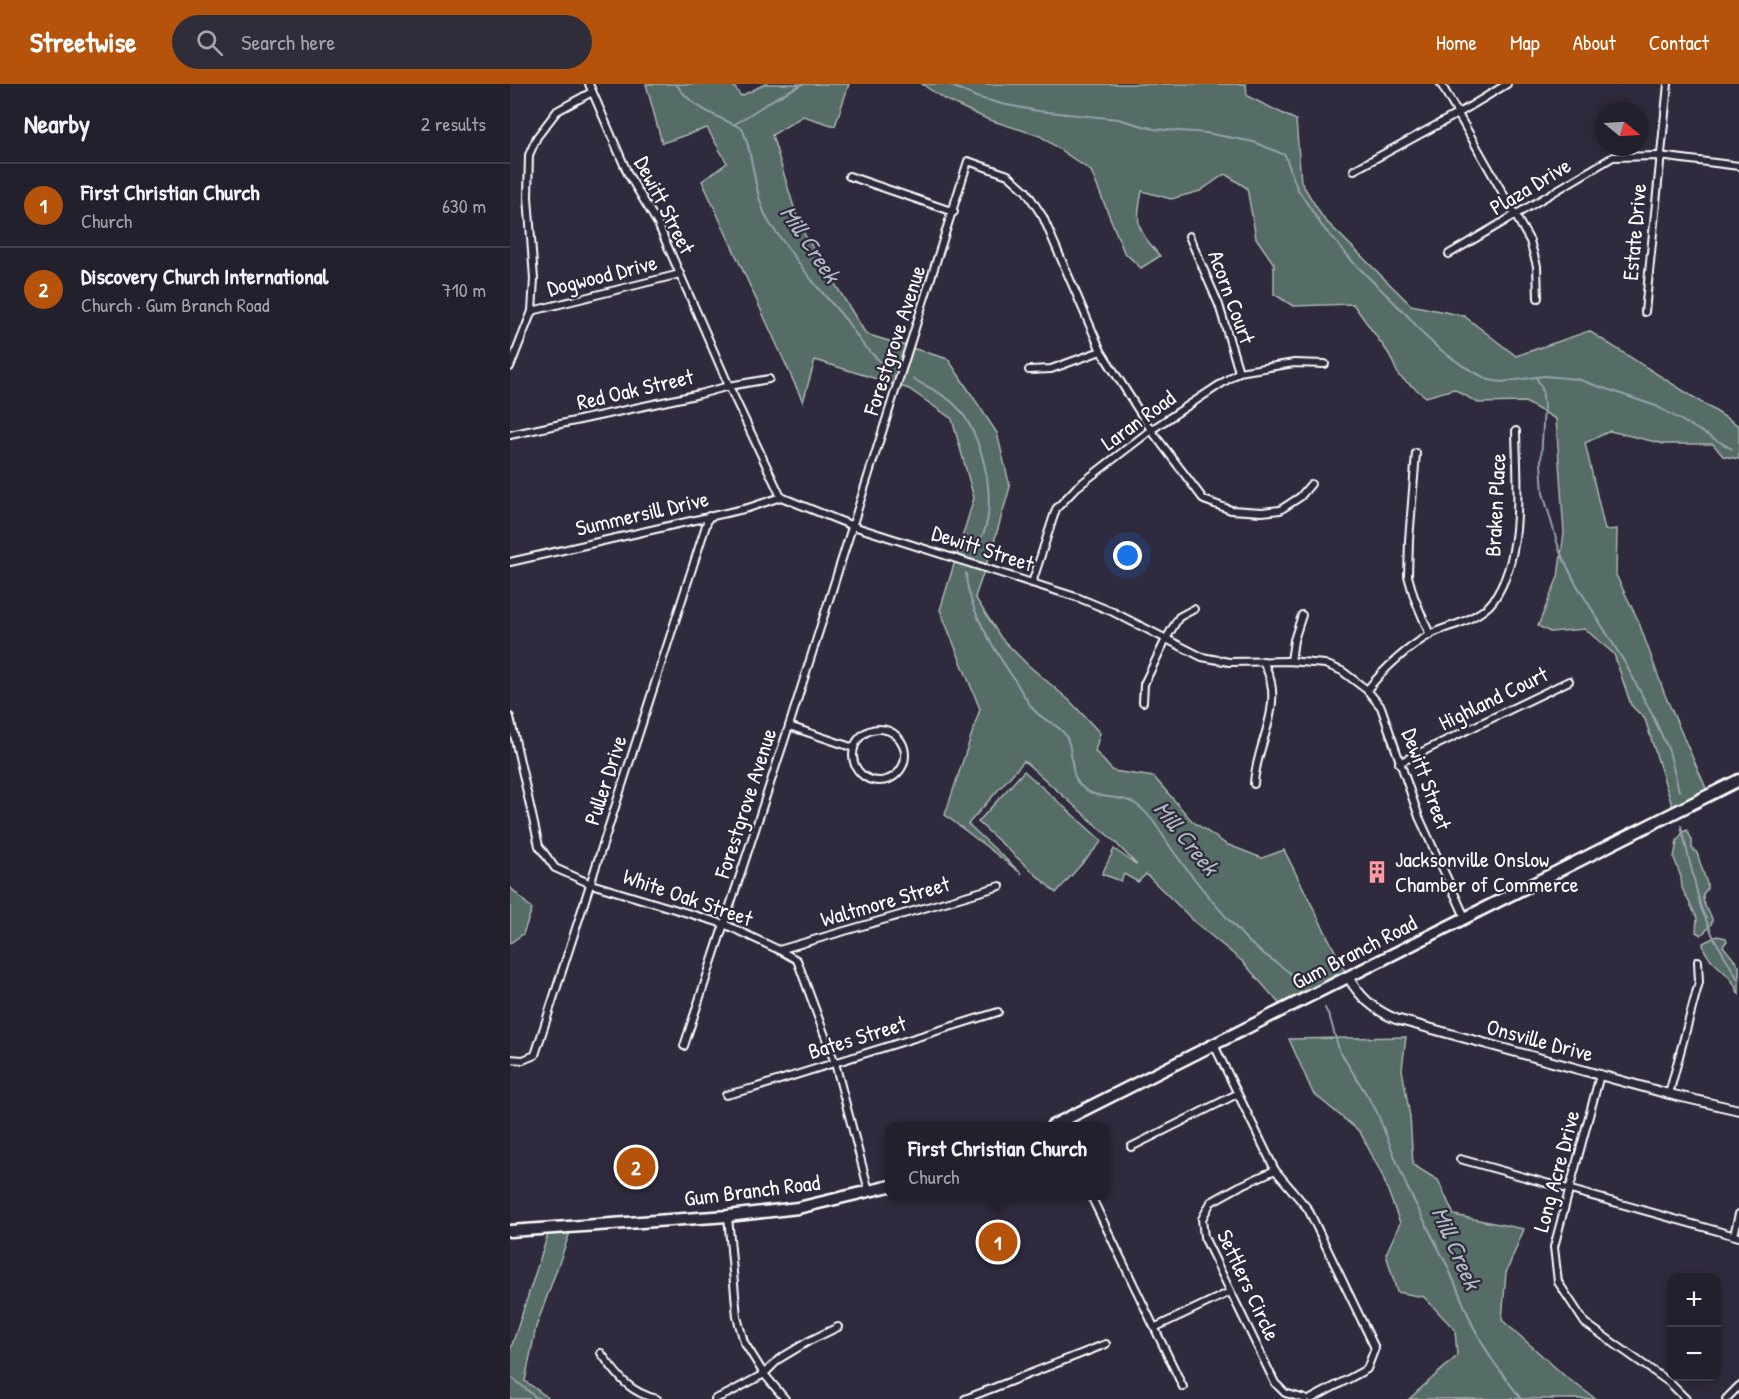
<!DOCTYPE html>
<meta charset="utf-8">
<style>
body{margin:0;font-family:"Patrick Hand",sans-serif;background:#2f2d3a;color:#f1f3f6}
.controls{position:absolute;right:18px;bottom:18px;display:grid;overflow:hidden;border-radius:12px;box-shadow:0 3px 15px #0003}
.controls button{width:54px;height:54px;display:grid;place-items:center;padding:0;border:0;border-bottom:2px solid #403e4a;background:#23202e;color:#f1f3f6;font:30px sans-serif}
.compass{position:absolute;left:1085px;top:18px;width:54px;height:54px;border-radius:50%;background:#23202e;box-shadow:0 3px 15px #0003;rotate:108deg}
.you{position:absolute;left:618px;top:472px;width:21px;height:21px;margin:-15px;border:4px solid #fff;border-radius:50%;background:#1a73e8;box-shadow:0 0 0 9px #1a73e833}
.badge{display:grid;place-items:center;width:39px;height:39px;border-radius:50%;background:#b45309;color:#fff;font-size:20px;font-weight:700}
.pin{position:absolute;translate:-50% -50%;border:3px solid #fff;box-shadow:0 2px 6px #0006}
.popup{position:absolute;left:375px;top:1038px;width:225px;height:78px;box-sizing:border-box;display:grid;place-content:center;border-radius:12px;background:#23202e;filter:drop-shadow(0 2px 4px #0005);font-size:20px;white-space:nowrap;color:#a3a3aa}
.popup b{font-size:22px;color:#f1f3f6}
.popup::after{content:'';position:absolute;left:50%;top:100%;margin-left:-12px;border:12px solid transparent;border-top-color:#23202e}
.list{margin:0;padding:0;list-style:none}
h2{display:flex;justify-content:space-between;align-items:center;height:78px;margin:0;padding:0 24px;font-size:26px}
h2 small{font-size:20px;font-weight:400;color:#a3a3aa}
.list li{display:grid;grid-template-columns:39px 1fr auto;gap:18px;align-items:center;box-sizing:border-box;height:84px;padding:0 24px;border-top:2px solid #403e4a}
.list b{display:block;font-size:22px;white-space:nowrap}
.list p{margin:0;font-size:20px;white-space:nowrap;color:#a3a3aa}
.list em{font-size:20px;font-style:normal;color:#a3a3aa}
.icon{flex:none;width:33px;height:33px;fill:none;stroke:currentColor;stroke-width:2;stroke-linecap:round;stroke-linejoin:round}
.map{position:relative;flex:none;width:1229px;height:1315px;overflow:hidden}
header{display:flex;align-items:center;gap:36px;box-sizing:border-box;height:84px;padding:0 30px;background:#b45309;color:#fff}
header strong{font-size:28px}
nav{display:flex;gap:33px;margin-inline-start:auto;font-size:21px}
.search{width:420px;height:54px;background:#2f2d3a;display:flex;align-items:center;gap:15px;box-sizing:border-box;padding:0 21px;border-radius:33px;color:#a3a3aa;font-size:22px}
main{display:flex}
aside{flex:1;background:#23202e}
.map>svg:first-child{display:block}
.green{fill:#566c66;stroke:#aab6b2;stroke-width:1.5}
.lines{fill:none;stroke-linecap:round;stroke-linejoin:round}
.stream{stroke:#94a2ad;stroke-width:2}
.minor-casing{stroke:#fff;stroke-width:10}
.tertiary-casing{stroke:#fff;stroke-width:12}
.primary-casing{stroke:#fff;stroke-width:15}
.minor{stroke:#2f2a3d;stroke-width:6}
.tertiary{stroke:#2f2a3d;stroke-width:8}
.primary{stroke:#2f2a3d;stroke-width:10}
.labels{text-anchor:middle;stroke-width:4.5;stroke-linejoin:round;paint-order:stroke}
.street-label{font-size:22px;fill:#fff;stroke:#2f2a3d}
.poi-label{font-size:22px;fill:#fff;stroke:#2f2a3d;text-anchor:start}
.water-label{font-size:24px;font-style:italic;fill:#afb9c2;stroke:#2f2a3d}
</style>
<header>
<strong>Streetwise</strong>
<div class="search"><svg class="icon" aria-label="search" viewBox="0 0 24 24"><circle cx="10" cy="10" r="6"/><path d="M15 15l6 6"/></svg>Search here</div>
<nav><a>Home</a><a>Map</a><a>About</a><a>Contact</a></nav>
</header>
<main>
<aside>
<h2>Nearby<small>2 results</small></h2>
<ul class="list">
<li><span class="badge">1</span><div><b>First Christian Church</b><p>Church</p></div><em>630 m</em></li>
<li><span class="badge">2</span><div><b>Discovery Church International</b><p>Church · Gum Branch Road</p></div><em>710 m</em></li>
</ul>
</aside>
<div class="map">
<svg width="1229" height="1315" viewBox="0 0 1229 1315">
<rect width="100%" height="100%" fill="#2f2a3d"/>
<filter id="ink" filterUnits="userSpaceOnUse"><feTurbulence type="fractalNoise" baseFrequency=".0167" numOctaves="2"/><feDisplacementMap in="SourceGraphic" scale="12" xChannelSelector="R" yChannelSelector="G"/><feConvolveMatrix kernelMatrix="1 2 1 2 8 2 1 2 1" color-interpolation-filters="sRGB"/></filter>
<g filter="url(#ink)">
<g class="green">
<path d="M136,0H222L231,12L255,0H339L325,42L293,32L262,51L290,143L356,250L438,275L487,349L500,403L484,458L465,513L491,554L518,581L560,617L590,649L585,667L603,687L644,693L682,737L716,760L752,774L774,766L838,893L774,925L733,878L687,840L636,790L628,798L614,790L611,797L592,790L604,765L627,781L604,757L514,677L458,740L512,790L435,731L470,625L430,526L464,414L442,335L399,305L305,276L293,318L192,97L217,79L197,44L152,59Z"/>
<path d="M412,0H736L737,12L786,36L791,98L813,134L901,221L954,232L1006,272L1079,247L1229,342V375L1213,372L1203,360H1154L1100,347L1075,359L1095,446L1107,445L1106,491L1128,536L1155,611L1199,711L1164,728L1135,635L1121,621L1104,570L1075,545L1040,548L1028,542L1048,493L1054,449L1046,335L1015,318L968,319L944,305L916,313L889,292L879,270L843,220L783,222L764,210V180L746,154L737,104L715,90L690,107L661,115L632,107C625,143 627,144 650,172L631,184L614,168L581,87L530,52L477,35L434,15Z"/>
<path d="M514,687L592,757L546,809L468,738Z"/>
<path d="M1177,746L1182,756V764L1187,769L1197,800V805L1193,810C1191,832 1216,831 1191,851L1186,848L1187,834L1172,804L1171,793L1164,774L1167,757L1173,748Z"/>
<path d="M0,803L22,825L13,850L0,859Z"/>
<path d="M1207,852L1216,854L1217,857L1213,862L1229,882V910C1226,906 1225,901 1222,897C1214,885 1193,874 1193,859Z"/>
<path d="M896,953L892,985L900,1033L903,1081L928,1096L944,1131L1014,1145L996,1189L992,1236L1056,1293L1086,1315H899L947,1272L945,1246L914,1213L887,1208L876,1170L890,1139L872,1091L850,1048L803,1009L779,955Z"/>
<path d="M62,1143L26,1243L15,1297L40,1315H0V1267L40,1144Z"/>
</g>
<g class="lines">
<g class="stream">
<path d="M166,0C181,23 207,33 232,44C245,74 243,111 260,140L300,194L336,236L354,262L378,285"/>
<path d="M438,0L466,13L492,20L528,27L608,35L644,45L696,49L744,58L775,71L787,104L812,142L844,179L897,231L913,250L928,264L953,282L979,296L992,298L1034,292L1067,295L1146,322L1222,365"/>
<path d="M225,40L264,15L292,0"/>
<path d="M1026,293L1032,304L1034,321L1031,378L1033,409L1050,468L1065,498L1115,579L1142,630L1159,667L1169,707"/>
<path d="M403,295C417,303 435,310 446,322C472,348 487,414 474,448C472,454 467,459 464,463"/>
<path d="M456,489C456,520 485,567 502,592C510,603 515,616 524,626C533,637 549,640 556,652C565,667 558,692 572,703C587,717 613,710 627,721C644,733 654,755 666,771C688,801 712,829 736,855C752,872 775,881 789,898"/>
<path d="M1171,742L1191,824L1203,852L1229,897"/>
<path d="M815,924L820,934L829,966L866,1026L897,1103L938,1183L963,1242L981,1274L1011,1315"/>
<path d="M0,1292L28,1315"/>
</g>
<g class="minor-casing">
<g id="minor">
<path d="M79,0L118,90L148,140L219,302L271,413L343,442L569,514L603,528L692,573L719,578L778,577L815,580L832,587L857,606L871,623L909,733L955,833"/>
<path d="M931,0L1020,157L1027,182L1028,214"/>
<path d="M844,86L949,29L997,0"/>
<path d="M339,92L444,128"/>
<path d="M679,152L709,221L729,288"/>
<path d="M939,170L1103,73L1149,72L1229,82"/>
<path d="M22,227L170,190"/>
<path d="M1135,228L1158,0"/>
<path d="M0,283L22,227L24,195L18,113L19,71L27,53L47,27L82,8"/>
<path d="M519,286L541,285L591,267"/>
<path d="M0,351L190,310L219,302L259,295"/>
<path d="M906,369L899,456L898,492L904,513L920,551"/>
<path d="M0,478L238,424L271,413"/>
<path d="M522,499L546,425L567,403L641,346L729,288L784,279L815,280"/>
<path d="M781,577L784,556L792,531"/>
<path d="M857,606C874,585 896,565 919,551C931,544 945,542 957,536C965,532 978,524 983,517C1015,472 1007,399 1006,347"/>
<path d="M633,618L634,600L656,555L669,533L684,525"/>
<path d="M0,633L29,762L45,784L81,800L214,840L269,866L287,876L325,979L359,1107"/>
<path d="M279,642L344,664"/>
<circle cx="369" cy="671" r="26"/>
<path d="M889,679L1059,597"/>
<path d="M744,700C745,668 768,631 761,599C760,592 756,584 753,577"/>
<path d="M269,866L490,802"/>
<path d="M704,961L765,1086L798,1125L865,1264L857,1285L801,1315"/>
<path d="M174,962L279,642L458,77L498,91L516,107L533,133L591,267L641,346L694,416L721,426L752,428L770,426L790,413L801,400"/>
<path d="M0,975L13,976L25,971L199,432"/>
<path d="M1090,991L1044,1163L1048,1198L1075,1239L1160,1299L1176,1315"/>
<path d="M1159,1010L1189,898L1188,877"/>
<path d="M216,1011L244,1004L488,928"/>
<path d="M621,1063L727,1010"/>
<path d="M950,1075L1229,1153"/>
<path d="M765,1086L730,1102L701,1118L692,1135L694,1153L765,1299L775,1309L795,1315"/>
<path d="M581,1112L673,1303"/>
<path d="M218,1132L227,1233L234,1258L254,1290L275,1315"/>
<path d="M1224,1151L1229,1130"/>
<path d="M646,1243L720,1208"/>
<path d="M91,1269C108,1292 118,1308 147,1315"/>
<path d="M205,1315L219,1309L254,1290L269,1275L299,1257L328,1243"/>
<path d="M455,1315L596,1260"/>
<path d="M1216,1315L1229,1302"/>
</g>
</g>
<g class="tertiary-casing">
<path id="tertiary" d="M838,893C850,913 864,926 886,935L1159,1010L1229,1026"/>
</g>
<g class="primary-casing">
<g id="primary">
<path d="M542,1042L1229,696"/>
<path d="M0,1147L218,1132L288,1124L380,1102"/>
</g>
</g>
<use href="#minor" class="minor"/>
<use href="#tertiary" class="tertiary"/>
<use href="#primary" class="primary"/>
</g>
</g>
<defs>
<g id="building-bare" transform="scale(1.8)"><path d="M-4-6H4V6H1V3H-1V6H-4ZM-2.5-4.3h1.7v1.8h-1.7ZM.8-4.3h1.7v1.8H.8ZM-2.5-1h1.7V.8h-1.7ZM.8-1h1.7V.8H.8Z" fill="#ff9aa2" stroke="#2f2a3d" stroke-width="2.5" paint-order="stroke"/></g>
</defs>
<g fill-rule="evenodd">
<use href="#building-bare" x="867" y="788"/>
</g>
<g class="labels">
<g class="street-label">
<text transform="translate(1020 102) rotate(-31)" y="8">Plaza Drive</text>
<text transform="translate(155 121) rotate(63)" y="8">Dewitt Street</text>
<text transform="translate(1124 148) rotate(-85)" y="8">Estate Drive</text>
<text transform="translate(92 191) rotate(-14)" y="8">Dogwood Drive</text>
<text transform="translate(722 213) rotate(70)" y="8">Acorn Court</text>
<text transform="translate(384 256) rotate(-72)" y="8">Forestgrove Avenue</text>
<text transform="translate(125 305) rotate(-13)" y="8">Red Oak Street</text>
<text transform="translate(628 336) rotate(-36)" y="8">Laran Road</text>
<text transform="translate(985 421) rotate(-87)" y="8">Braken Place</text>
<text transform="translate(132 429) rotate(-13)" y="8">Summersill Drive</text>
<text transform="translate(473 464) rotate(18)" y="8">Dewitt Street</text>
<text transform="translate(983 614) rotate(-26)" y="8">Highland Court</text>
<text transform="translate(917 695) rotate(70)" y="8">Dewitt Street</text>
<text transform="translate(95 696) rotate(-72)" y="8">Puller Drive</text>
<text transform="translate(235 719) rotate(-72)" y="8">Forestgrove Avenue</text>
<text transform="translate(178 813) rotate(19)" y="8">White Oak Street</text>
<text transform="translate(375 817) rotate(-16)" y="8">Waltmore Street</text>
<text transform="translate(844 868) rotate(-27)" y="8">Gum Branch Road</text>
<text transform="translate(347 953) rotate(-17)" y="8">Bates Street</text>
<text transform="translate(1030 956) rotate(15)" y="8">Onsville Drive</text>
<text transform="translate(1046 1087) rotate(-75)" y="8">Long Acre Drive</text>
<text transform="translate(242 1106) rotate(-7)" y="8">Gum Branch Road</text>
<text transform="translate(739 1201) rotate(65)" y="8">Settlers Circle</text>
</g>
<g class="poi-label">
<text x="885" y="783">Jacksonville Onslow<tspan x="885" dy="25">Chamber of Commerce</tspan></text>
</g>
<g class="water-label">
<text transform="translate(300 160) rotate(56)" y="8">Mill Creek</text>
<text transform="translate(676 754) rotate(51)" y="8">Mill Creek</text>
<text transform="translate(946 1164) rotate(66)" y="8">Mill Creek</text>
</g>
</g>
</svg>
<div class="controls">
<button>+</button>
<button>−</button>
</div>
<svg class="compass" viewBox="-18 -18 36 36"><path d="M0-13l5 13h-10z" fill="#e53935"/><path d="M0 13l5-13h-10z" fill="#a3a3aa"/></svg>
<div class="you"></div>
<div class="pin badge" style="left:488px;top:1158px">1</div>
<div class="popup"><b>First Christian Church</b>Church</div>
<div class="pin badge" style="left:126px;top:1083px">2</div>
</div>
</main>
